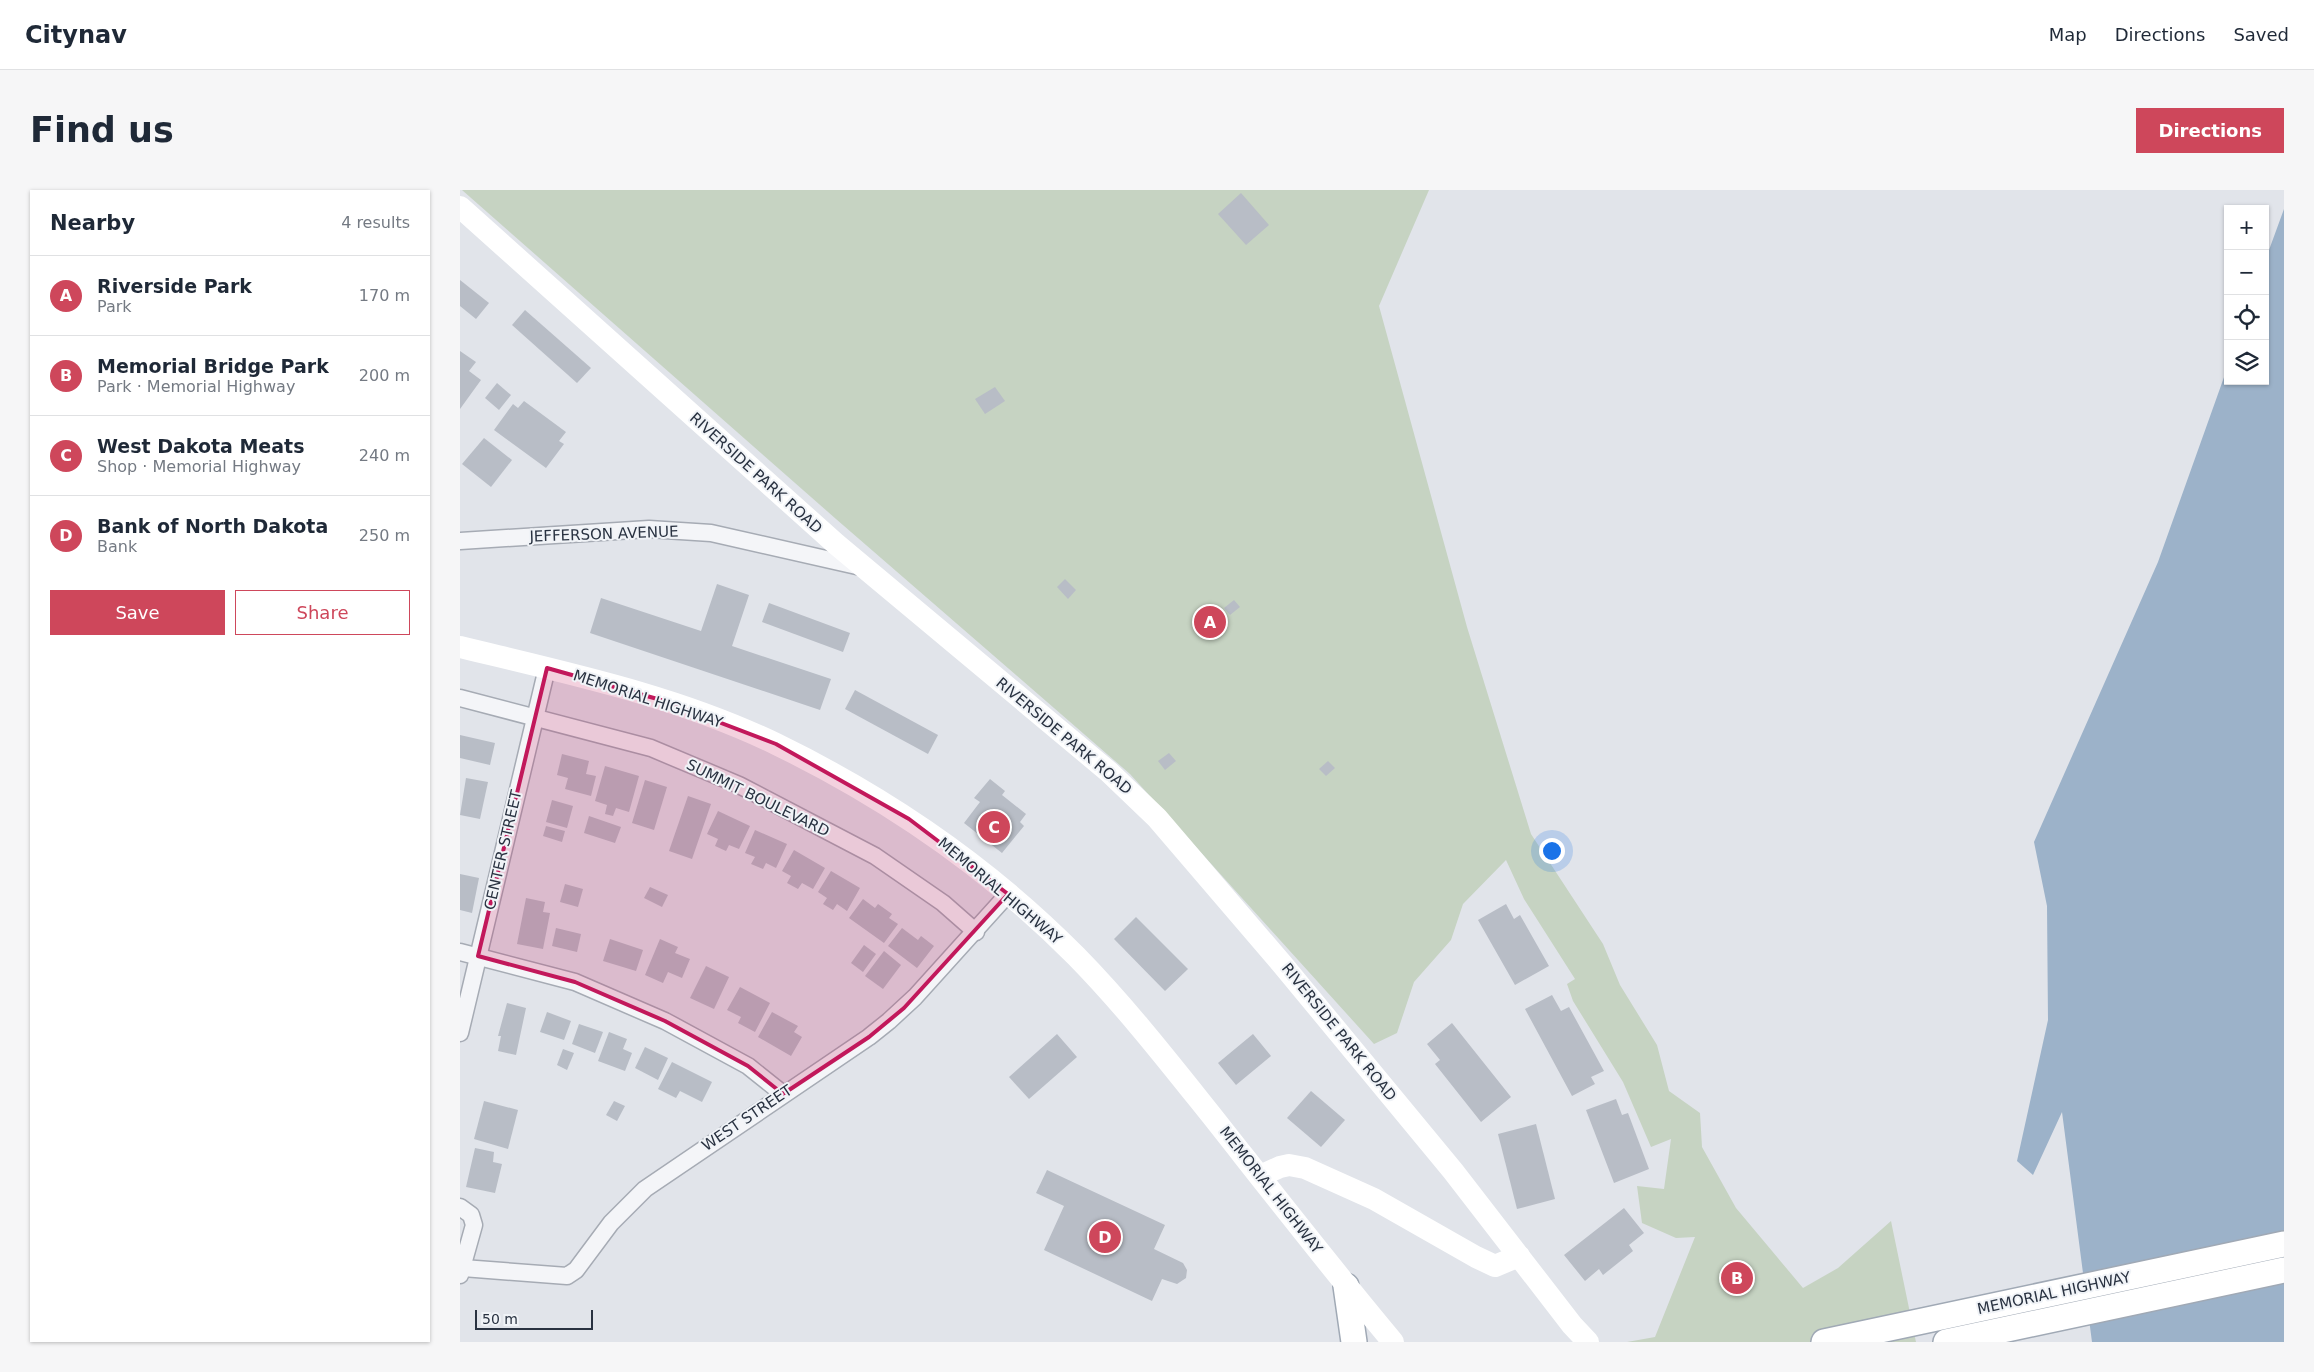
<!DOCTYPE html>
<meta charset="utf-8">
<style>
body{margin:0;font-family:"DejaVu Sans",sans-serif;background:#f6f6f7;color:#1f2937}
.controls{position:absolute;right:15px;top:15px;display:grid;overflow:hidden;border-radius:0px;box-shadow:0 1px 4px #0004}
.controls button{width:45px;height:45px;display:grid;place-items:center;padding:0;border:0;border-bottom:1px solid #e0e1e3;background:#fff;color:#1f2937;font:25px sans-serif}
.scale{position:absolute;left:15px;bottom:12px;width:118px;box-sizing:border-box;padding-left:5px;border:2px solid #293241;border-top:0;font-size:14px;line-height:18px;white-space:nowrap;color:#293241;-webkit-text-stroke:4px #f0f3f7;paint-order:stroke}
.you{position:absolute;left:1091px;top:660px;width:18px;height:18px;margin:-12px;border:4px solid #fff;border-radius:50%;background:#1a73e8;box-shadow:0 0 0 8px #1a73e833}
.badge{display:grid;place-items:center;width:32px;height:32px;border-radius:50%;background:#ce475b;color:#fff;font-size:16px;font-weight:700}
.pin{position:absolute;translate:-50% -50%;border:2px solid #fff;box-shadow:0 1px 5px #0006}
.list{margin:0;padding:0;list-style:none}
h2{display:flex;justify-content:space-between;align-items:center;height:65px;margin:0;padding:0 20px;font-size:21px}
h2 small{font-size:16px;font-weight:400;color:#747a83}
.list li{display:grid;grid-template-columns:32px 1fr auto;gap:15px;align-items:center;box-sizing:border-box;height:80px;padding:0 20px;border-top:1px solid #e0e1e3}
.list b{display:block;font-size:19px;white-space:nowrap}
.list p{margin:0;font-size:16px;white-space:nowrap;color:#747a83}
.list em{font-size:16px;font-style:normal;color:#747a83}
.actions{display:flex;gap:10px;padding:15px 20px}
.actions a{flex:1;padding:11px 0;border:1px solid #ce475b;border-radius:0px;text-align:center;font-size:18px;color:#ce475b}
.actions .main{background:#ce475b;color:#fff}
.icon{flex:none;width:28px;height:28px;fill:none;stroke:currentColor;stroke-width:2;stroke-linecap:round;stroke-linejoin:round}
.map{position:relative;flex:none;width:1824px;height:1152px;overflow:hidden;border-radius:0px}
header{display:flex;align-items:center;gap:30px;box-sizing:border-box;height:70px;padding:0 25px;background:#fff;border-bottom:1px solid #e0e1e3}
header strong{font-size:24px}
nav{display:flex;gap:28px;margin-inline-start:auto;font-size:18px}
.intro{display:flex;align-items:center;justify-content:space-between;box-sizing:border-box;height:120px;padding:0 30px}
h1{margin:0;font-size:35px}
.button{padding:12px 22px;border-radius:0px;background:#ce475b;color:#fff;font-size:18px;font-weight:700}
main{display:flex;gap:30px;padding:0 30px}
aside{flex:1;background:#fff;border-radius:0px;box-shadow:0 1px 4px #0004}
.map>svg:first-child{display:block}
.green{fill:#c6d3c2}
.water{fill:#9cb2c9}
.building{fill:#b8bdc6}
.lines{fill:none;stroke-linecap:round;stroke-linejoin:round}
.street-casing{stroke:#a6abb4;stroke-width:19}
.primary-casing{stroke:#a0a9b5;stroke-width:28}
.street{stroke:#f4f5f8;stroke-width:16}
.secondary{stroke:#fff;stroke-width:22}
.primary{stroke:#fff;stroke-width:25}
.marked{fill:#c2185b;fill-opacity:0.2;stroke:#c2185b;stroke-width:4;stroke-linejoin:round}
.labels{text-anchor:middle;stroke-width:4;stroke-linejoin:round;paint-order:stroke}
.street-label{font-size:15px;fill:#293241;stroke:#f0f3f7}
</style>
<header>
<strong>Citynav</strong>
<nav><a>Map</a><a>Directions</a><a>Saved</a></nav>
</header>
<div class="intro"><h1>Find us</h1><a class="button">Directions</a></div>
<main>
<aside>
<h2>Nearby<small>4 results</small></h2>
<ul class="list">
<li><span class="badge">A</span><div><b>Riverside Park</b><p>Park</p></div><em>170 m</em></li>
<li><span class="badge">B</span><div><b>Memorial Bridge Park</b><p>Park · Memorial Highway</p></div><em>200 m</em></li>
<li><span class="badge">C</span><div><b>West Dakota Meats</b><p>Shop · Memorial Highway</p></div><em>240 m</em></li>
<li><span class="badge">D</span><div><b>Bank of North Dakota</b><p>Bank</p></div><em>250 m</em></li>
</ul>
<div class="actions"><a class="main">Save</a><a>Share</a></div>
</aside>
<div class="map">
<svg width="1824" height="1152" viewBox="0 0 1824 1152">
<rect width="100%" height="100%" fill="#e1e4ea"/>
<path class="green" d="M2,0H969L919,116L1007,437L1071,644L1143,754L1160,795L1197,855L1209,901L1240,923L1242,957L1276,1018L1343,1098L1378,1078L1431,1031L1456,1152H1167L1195,1147L1235,1047L1216,1048L1182,1033L1177,996L1204,999L1211,949L1191,957L1163,892L1113,811L1107,794L1115,789L1064,709L1046,670L1003,714L991,750L954,792L937,843L914,854L670,584L376,329Z"/>
<path class="water" d="M1824,19V1152H1632L1602,922L1573,985L1557,971L1588,830L1587,716L1574,652L1698,372L1768,176V191H1805V71Z"/>
<g class="building">
<path d="M781,3L809,35L786,55L758,24Z"/>
<path d="M0,90L29,113L16,129L0,116Z"/>
<path d="M65,120L131,178L117,193L52,135Z"/>
<path d="M0,161L16,172L9,181L21,190L0,219Z"/>
<path d="M37,193L51,205L39,220L25,208Z"/>
<path d="M535,197L545,211L525,224L515,209Z"/>
<path d="M64,211L106,242L99,251L104,254L86,278L34,240L53,214L58,218Z"/>
<path d="M24,248L52,270L31,297L2,274Z"/>
<path d="M605,389L616,400L608,409L597,397Z"/>
<path d="M257,394L289,405L272,456L371,489L360,520L130,443L141,408L241,441Z"/>
<path d="M774,410L780,417L770,425L764,418Z"/>
<path d="M309,413L390,443L383,462L302,432Z"/>
<path d="M395,500L478,545L468,564L385,519Z"/>
<path d="M0,545L35,553L30,575L0,568Z"/>
<path d="M709,563L716,571L705,580L698,571Z"/>
<path d="M102,564L129,571L126,584L136,586L131,606L105,599L108,588L97,585Z"/>
<path d="M868,571L875,578L866,586L859,579Z"/>
<path d="M145,576L179,586L169,622L156,618L153,626L145,624L147,615L135,611Z"/>
<path d="M6,588L28,592L20,629L0,625Z"/>
<path d="M530,589L545,601L542,605L566,624L560,632L564,636L542,663L504,633L520,612L514,608Z"/>
<path d="M185,590L207,597L194,640L172,633Z"/>
<path d="M228,606L251,614L232,669L209,661Z"/>
<path d="M92,610L113,616L107,638L86,632Z"/>
<path d="M258,621L290,636L279,659L269,655L266,661L255,656L258,649L247,644Z"/>
<path d="M129,626L161,637L155,653L124,643Z"/>
<path d="M86,636L105,641L102,652L83,646Z"/>
<path d="M295,640L327,654L316,678L306,673L303,679L291,674L295,667L285,663Z"/>
<path d="M334,660L365,678L353,699L342,693L338,699L327,693L331,686L322,681Z"/>
<path d="M371,681L400,698L387,721L377,714L373,720L363,714L367,708L358,702Z"/>
<path d="M0,684L19,688L12,723L0,720Z"/>
<path d="M105,694L123,699L118,717L100,712Z"/>
<path d="M190,697L208,705L202,717L184,708Z"/>
<path d="M66,708L85,712L83,722L90,723L83,759L57,754Z"/>
<path d="M403,709L415,718L418,714L432,724L429,728L438,734L424,753L389,728Z"/>
<path d="M1046,714L1054,729L1060,725L1089,776L1055,795L1018,730Z"/>
<path d="M676,727L728,779L705,801L654,749Z"/>
<path d="M96,738L121,744L117,762L92,756Z"/>
<path d="M442,738L458,750L461,746L474,756L457,778L428,756Z"/>
<path d="M150,749L183,760L176,781L143,771Z"/>
<path d="M200,749L218,757L215,763L230,769L222,788L208,782L203,793L185,785Z"/>
<path d="M404,755L416,764L403,782L391,773Z"/>
<path d="M424,761L441,775L423,799L405,786Z"/>
<path d="M246,776L269,787L254,819L230,808Z"/>
<path d="M280,797L310,813L295,842L278,833L281,827L267,820Z"/>
<path d="M1092,805L1101,821L1109,817L1144,881L1131,887L1135,894L1112,906L1065,819Z"/>
<path d="M47,813L66,818L56,865L38,861L41,846H38Z"/>
<path d="M87,822L111,831L104,850L80,842Z"/>
<path d="M312,822L338,836L334,842L342,847L331,866L298,847Z"/>
<path d="M992,833L1051,907L1021,932L975,874L980,870L967,854Z"/>
<path d="M119,834L143,842L135,863L112,854Z"/>
<path d="M149,842L167,849L163,859L172,863L165,881L138,871Z"/>
<path d="M597,844L617,867L569,909L549,887Z"/>
<path d="M793,844L811,866L776,895L758,873Z"/>
<path d="M185,857L208,868L198,890L175,878Z"/>
<path d="M103,859L114,863L107,880L97,875Z"/>
<path d="M212,872L252,892L242,912L220,901L216,908L198,899Z"/>
<path d="M851,901L885,930L861,957L827,928Z"/>
<path d="M1156,909L1162,925L1168,923L1189,979L1154,993L1126,920Z"/>
<path d="M24,911L58,920L48,959L14,949Z"/>
<path d="M154,911L165,916L157,931L146,925Z"/>
<path d="M1076,934L1095,1009L1057,1019L1038,944Z"/>
<path d="M15,958L34,962L33,972L42,974L35,1003L6,997Z"/>
<path d="M587,980L705,1035L694,1059L723,1073L727,1080L726,1088L717,1094L702,1089L692,1111L584,1060L604,1016L576,1003Z"/>
<path d="M1164,1018L1184,1043L1169,1055L1173,1061L1143,1085L1139,1079L1125,1091L1104,1065Z"/>
</g>
<g class="lines">
<g class="street-casing">
<g id="street">
<path d="M0,351L189,339L251,343L401,377"/>
<path d="M0,508L191,558L279,595L415,666L483,713L516,742"/>
<path d="M0,762L115,792L205,831L288,876L323,904"/>
<path d="M0,843L87,478"/>
<path d="M0,1017L11,1025L14,1035L0,1085"/>
<path d="M3,1078L107,1086L116,1080L151,1033L185,999L409,847L429,831L455,807L548,704"/>
</g>
</g>
<g class="primary-casing">
<g id="primary">
<path d="M886,1096L894,1152"/>
<path d="M1364,1152L1824,1054"/>
<path d="M1486,1152L1824,1080"/>
</g>
</g>
<use href="#street" class="street"/>
<g class="secondary">
<path d="M0,17L376,354L649,582L697,628L822,774L993,981L1112,1135L1128,1152"/>
<path d="M0,457C107,483 217,506 316,554C427,608 529,678 616,766C665,816 708,871 752,926C812,1002 871,1078 933,1152"/>
<path d="M800,986L820,977L829,975L845,978L914,1009L1016,1067L1035,1076L1059,1066"/>
</g>
<use href="#primary" class="primary"/>
</g>
<path class="marked" d="M87,478L201,510L316,554L449,629L548,704L444,818L409,847L323,904L288,876L205,831L115,792L18,766Z"/>
<g class="labels">
<g class="street-label">
<text transform="translate(296 283) rotate(42)" y="5">RIVERSIDE PARK ROAD</text>
<text transform="translate(144 344) rotate(-2)" y="5">JEFFERSON AVENUE</text>
<text transform="translate(188 509) rotate(18)" y="5">MEMORIAL HIGHWAY</text>
<text transform="translate(604 546) rotate(40)" y="5">RIVERSIDE PARK ROAD</text>
<text transform="translate(298 608) rotate(26)" y="5">SUMMIT BOULEVARD</text>
<text transform="translate(43 660) rotate(-77)" y="5">CENTER STREET</text>
<text transform="translate(540 701) rotate(40)" y="5">MEMORIAL HIGHWAY</text>
<text transform="translate(879 842) rotate(51)" y="5">RIVERSIDE PARK ROAD</text>
<text transform="translate(287 928) rotate(-34)" y="5">WEST STREET</text>
<text transform="translate(811 1000) rotate(52)" y="5">MEMORIAL HIGHWAY</text>
<text transform="translate(1594 1103) rotate(-12)" y="5">MEMORIAL HIGHWAY</text>
</g>
</g>
</svg>
<div class="controls">
<button>+</button>
<button>−</button>
<button><svg class="icon" aria-label="locate" viewBox="0 0 24 24"><circle cx="12" cy="12" r="6"/><path d="M12 2v4M12 18v4M2 12h4M18 12h4"/></svg></button>
<button><svg class="icon" aria-label="layers" viewBox="0 0 24 24"><path d="M12 4l9 5-9 5-9-5zM3 14l9 5 9-5"/></svg></button>
</div>
<div class="scale">50 m</div>
<div class="you"></div>
<div class="pin badge" style="left:750px;top:432px">A</div>
<div class="pin badge" style="left:1277px;top:1088px">B</div>
<div class="pin badge" style="left:534px;top:637px">C</div>
<div class="pin badge" style="left:645px;top:1047px">D</div>
</div>
</main>
